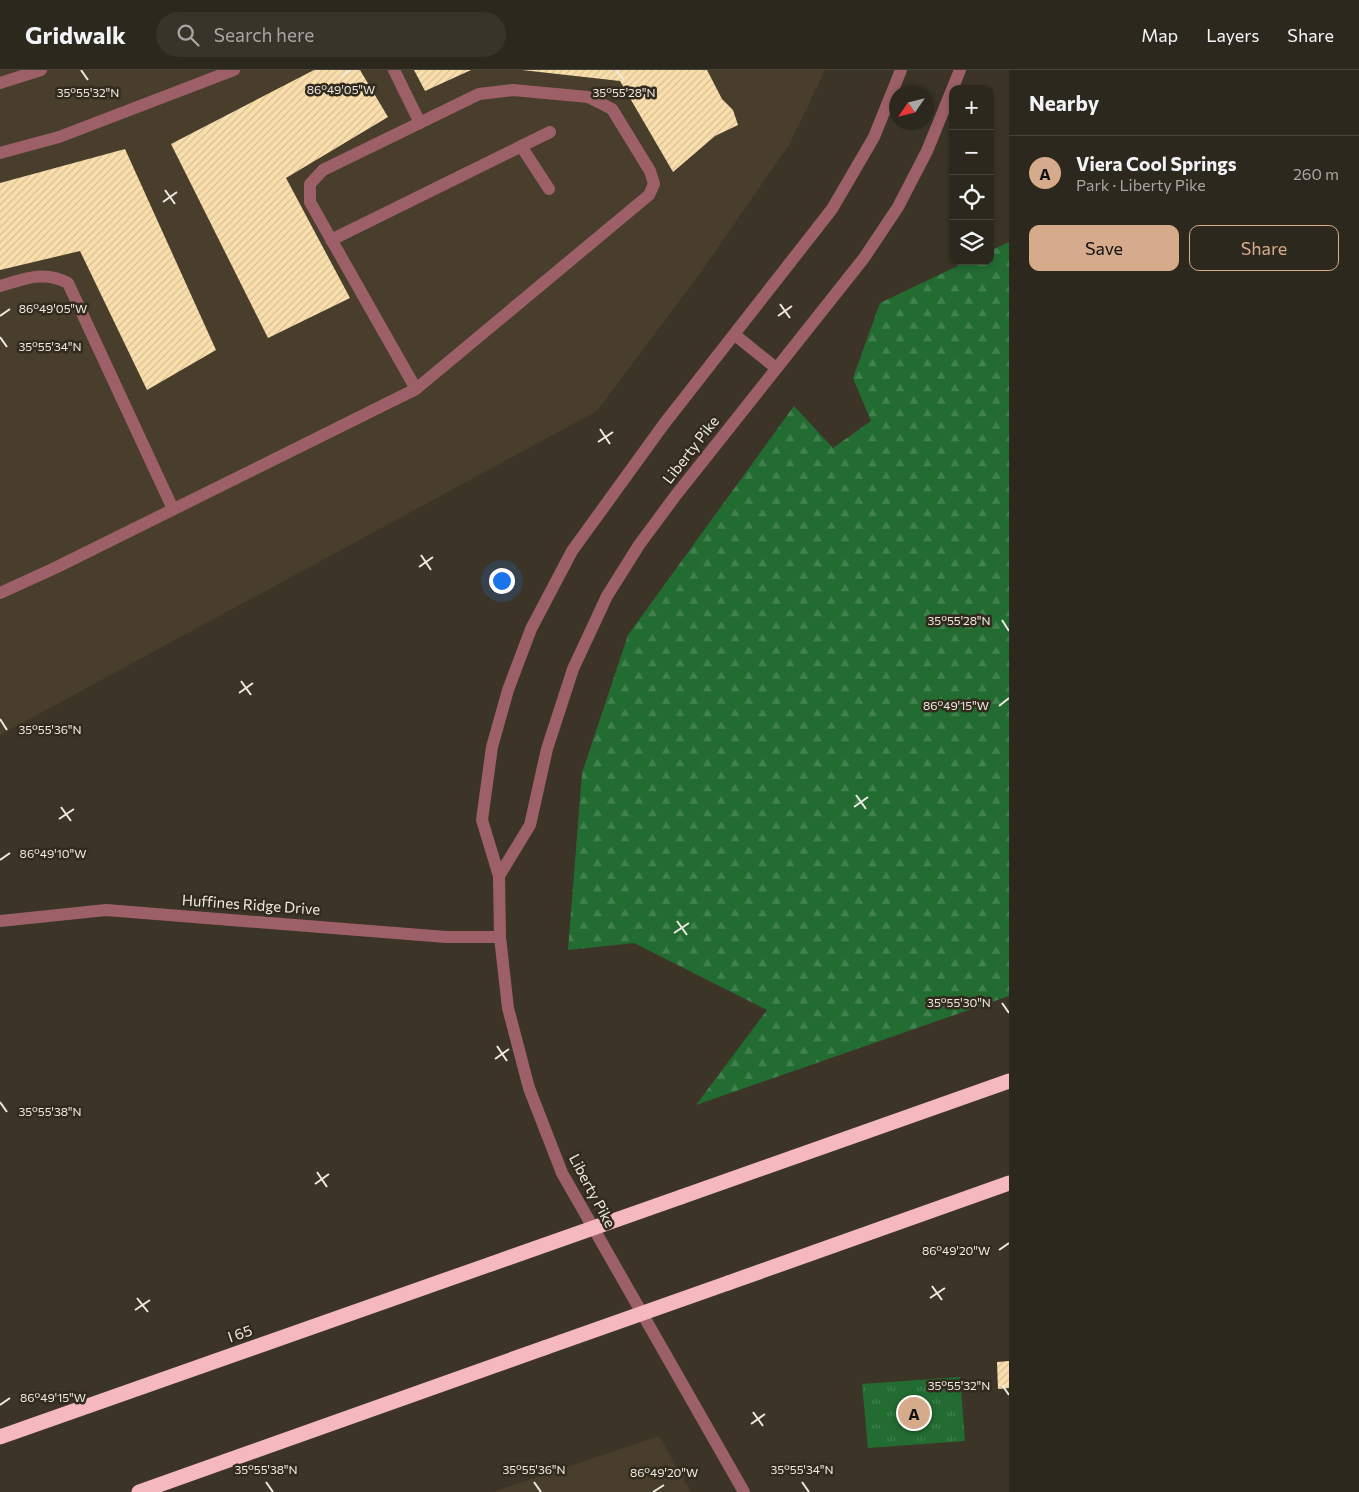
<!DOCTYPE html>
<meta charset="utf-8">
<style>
body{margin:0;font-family:Commissioner,sans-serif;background:#39342a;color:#f1f3f6}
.controls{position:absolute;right:15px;top:15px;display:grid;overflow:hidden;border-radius:10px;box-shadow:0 2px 8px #0003}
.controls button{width:45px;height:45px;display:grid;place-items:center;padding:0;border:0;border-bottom:1px solid #48443b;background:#2d281d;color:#f1f3f6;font:25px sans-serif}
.compass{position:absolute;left:889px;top:15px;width:45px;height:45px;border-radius:50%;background:#2d281d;box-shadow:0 2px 8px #0003;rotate:235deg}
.you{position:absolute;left:501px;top:510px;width:18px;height:18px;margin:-12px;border:4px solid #fff;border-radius:50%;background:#1a73e8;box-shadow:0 0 0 8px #1a73e833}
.badge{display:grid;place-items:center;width:32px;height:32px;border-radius:50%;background:#d6ab8b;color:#111;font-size:16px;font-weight:700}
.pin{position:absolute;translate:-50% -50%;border:2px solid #fff;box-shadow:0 1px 5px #0006}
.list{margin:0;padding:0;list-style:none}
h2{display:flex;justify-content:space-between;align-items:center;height:65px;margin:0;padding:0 20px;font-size:21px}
h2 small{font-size:16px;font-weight:400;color:#a7a6a4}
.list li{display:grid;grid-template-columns:32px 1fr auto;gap:15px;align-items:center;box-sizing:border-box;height:75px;padding:0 20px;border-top:1px solid #48443b}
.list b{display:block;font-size:19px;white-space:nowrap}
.list p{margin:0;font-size:16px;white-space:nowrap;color:#a7a6a4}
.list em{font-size:16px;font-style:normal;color:#a7a6a4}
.actions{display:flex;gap:10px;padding:15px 20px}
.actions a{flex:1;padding:11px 0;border:1px solid #d6ab8b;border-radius:10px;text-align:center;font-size:18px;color:#d6ab8b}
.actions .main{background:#d6ab8b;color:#111}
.icon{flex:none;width:28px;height:28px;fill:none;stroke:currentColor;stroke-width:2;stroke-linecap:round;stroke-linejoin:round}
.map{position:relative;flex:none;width:1009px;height:1422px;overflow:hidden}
header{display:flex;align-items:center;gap:30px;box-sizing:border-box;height:70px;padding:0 25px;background:#2d281d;border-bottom:1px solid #48443b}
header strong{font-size:24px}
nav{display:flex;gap:28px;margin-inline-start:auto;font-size:18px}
.search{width:350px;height:45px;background:#39342a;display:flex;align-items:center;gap:12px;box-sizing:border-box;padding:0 18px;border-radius:28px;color:#a7a6a4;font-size:19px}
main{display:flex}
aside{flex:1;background:#2d281d}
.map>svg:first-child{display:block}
.built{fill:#483e2b}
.forest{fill:url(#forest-firs)}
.park{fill:url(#park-tufts)}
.building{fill:url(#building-hatch)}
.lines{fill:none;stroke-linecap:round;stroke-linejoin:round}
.minor{stroke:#9e6068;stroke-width:12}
.highway{stroke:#f6b8bf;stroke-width:15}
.highway-bridge{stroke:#f6b8bf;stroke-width:15}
.ticks{fill:none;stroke:#eeeae1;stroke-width:2}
.labels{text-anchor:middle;stroke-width:5;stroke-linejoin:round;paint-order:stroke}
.street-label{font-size:15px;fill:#eeeae1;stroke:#322b1d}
.ticks-label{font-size:12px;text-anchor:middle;fill:#eeeae1;stroke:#322b1d;stroke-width:5;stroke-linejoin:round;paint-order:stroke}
</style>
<header>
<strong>Gridwalk</strong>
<div class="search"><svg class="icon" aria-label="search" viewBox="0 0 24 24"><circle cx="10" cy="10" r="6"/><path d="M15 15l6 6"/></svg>Search here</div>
<nav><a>Map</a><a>Layers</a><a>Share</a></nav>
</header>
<main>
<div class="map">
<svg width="1009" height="1422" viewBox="0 0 1009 1422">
<defs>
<pattern id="forest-firs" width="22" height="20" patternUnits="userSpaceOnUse" patternTransform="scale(1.25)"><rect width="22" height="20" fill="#226c32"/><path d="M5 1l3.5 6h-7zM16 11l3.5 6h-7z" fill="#42814f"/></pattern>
<pattern id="park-tufts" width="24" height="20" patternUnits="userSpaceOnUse" patternTransform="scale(1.25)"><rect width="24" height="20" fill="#226c32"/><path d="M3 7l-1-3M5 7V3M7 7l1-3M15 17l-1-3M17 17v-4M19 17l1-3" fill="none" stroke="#42814f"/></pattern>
<pattern id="building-hatch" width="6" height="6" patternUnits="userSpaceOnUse" patternTransform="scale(1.25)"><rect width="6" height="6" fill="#fadfac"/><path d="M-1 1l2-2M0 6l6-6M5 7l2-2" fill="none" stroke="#d6c097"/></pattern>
</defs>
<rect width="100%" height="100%" fill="#3c3527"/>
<g class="built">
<path d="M0,0H825L790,73L703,199L597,341L0,665Z"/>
<path d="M659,1366L691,1422H493Z"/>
</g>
<path class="forest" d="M1009,172V926L696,1035L767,940L634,873L568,880L582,703L628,565L794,336L833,378L871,351L853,308L880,233L968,191H990V181Z"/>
<path class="park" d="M960,1307L965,1371L868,1378L862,1314Z"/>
<g class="building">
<path d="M314,0H360L388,47L286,108L350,228L268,268L171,74Z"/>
<path d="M414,0H471L425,21Z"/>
<path d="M522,0H707L722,29L733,40L738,55L715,66L673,102L620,11Z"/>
<path d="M125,79L216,280L147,320L80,181L0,200V113Z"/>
<path d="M1009,1291V1318L998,1319L997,1292Z"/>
</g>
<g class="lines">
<g class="minor">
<path d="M394,0L420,53"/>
<path d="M0,13L41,0"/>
<path d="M521,76L549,119"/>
<path d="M0,83L59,67L234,0"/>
<path d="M331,170L550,62"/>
<path d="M0,216C25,209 44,200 68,213L173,439"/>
<path d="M735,265L776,298"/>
<path d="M0,523L55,498L416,319L649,125L654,114L650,101L612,39L588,27L513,20L479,24L323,100L310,114V132L416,319"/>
<path d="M499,806L530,755L547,679L573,599L607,526L639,475L676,425L864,188L898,137L927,81L960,0"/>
<path d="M0,851L106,840L446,867H500"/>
<path d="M744,1422L562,1103L529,1018L508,938L500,867L499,806L482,750L492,677L508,620L531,559L572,481L664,354L832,139L874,67L901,0"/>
</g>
<g class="highway">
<path d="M681,1127L1009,1011"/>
<path d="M728,1213L1009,1113"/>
<path d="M0,1367L491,1194"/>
<path d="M139,1422L544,1278"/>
</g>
<g class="highway-bridge">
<path d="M491,1194L681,1127"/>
<path d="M544,1278L728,1213"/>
</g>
</g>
<path class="ticks" d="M81,0L88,10M616,0L624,10M341,7L351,0M165,120L175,134M163,132L177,122M780,234L790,248M0,246L10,239M778,246L792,236M0,267L7,277M600,359L610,374M598,372L613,362M421,485L431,500M419,497L433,487M1002,550L1009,561M241,611L251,625M239,623L253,613M999,636L1009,628M0,649L7,660M856,725L866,739M61,737L71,751M854,737L868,727M59,749L74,739M0,790L10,783M677,851L687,865M674,863L689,853M1002,933L1009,943M497,976L507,991M495,989L509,979M0,1032L7,1042M317,1102L327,1117M315,1114L329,1104M999,1180L1009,1173M932,1216L942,1230M137,1228L148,1242M930,1228L945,1218M135,1240L150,1230M1002,1315L1009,1325M0,1335L10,1328M753,1342L763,1356M751,1354L765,1344M266,1412L273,1422M534,1412L541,1422M802,1412L809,1422M653,1422L664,1415"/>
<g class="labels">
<g class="street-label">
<text transform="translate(691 380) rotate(-52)" y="5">Liberty Pike</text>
<text transform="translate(251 835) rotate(4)" y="5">Huffines Ridge Drive</text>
<text transform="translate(592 1121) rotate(62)" y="5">Liberty Pike</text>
<text transform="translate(240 1264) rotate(-19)" y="5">I 65</text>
</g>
</g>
<g class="ticks-label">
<text x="341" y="24">86°49'05"W</text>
<text x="88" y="27">35°55'32"N</text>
<text x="624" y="27">35°55'28"N</text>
<text x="53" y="243">86°49'05"W</text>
<text x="50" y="281">35°55'34"N</text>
<text x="959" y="555">35°55'28"N</text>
<text x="956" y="640">86°49'15"W</text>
<text x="50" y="664">35°55'36"N</text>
<text x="53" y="788">86°49'10"W</text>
<text x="959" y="937">35°55'30"N</text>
<text x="50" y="1046">35°55'38"N</text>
<text x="956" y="1185">86°49'20"W</text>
<text x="959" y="1320">35°55'32"N</text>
<text x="53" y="1332">86°49'15"W</text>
<text x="266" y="1404">35°55'38"N</text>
<text x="534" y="1404">35°55'36"N</text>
<text x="802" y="1404">35°55'34"N</text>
<text x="664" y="1407">86°49'20"W</text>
</g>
</svg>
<div class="controls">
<button>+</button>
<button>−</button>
<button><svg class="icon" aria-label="locate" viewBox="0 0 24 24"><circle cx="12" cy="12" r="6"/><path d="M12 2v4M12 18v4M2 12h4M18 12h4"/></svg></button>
<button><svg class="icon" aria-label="layers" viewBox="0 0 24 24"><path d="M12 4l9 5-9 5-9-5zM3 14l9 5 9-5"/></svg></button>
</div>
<svg class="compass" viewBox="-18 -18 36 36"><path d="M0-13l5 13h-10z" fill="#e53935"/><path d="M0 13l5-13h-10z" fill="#a7a6a4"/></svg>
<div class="you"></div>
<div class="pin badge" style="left:914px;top:1343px">A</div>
</div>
<aside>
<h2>Nearby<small></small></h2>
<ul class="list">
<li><span class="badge">A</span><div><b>Viera Cool Springs</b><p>Park · Liberty Pike</p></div><em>260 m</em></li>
</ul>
<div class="actions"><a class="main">Save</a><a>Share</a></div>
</aside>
</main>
